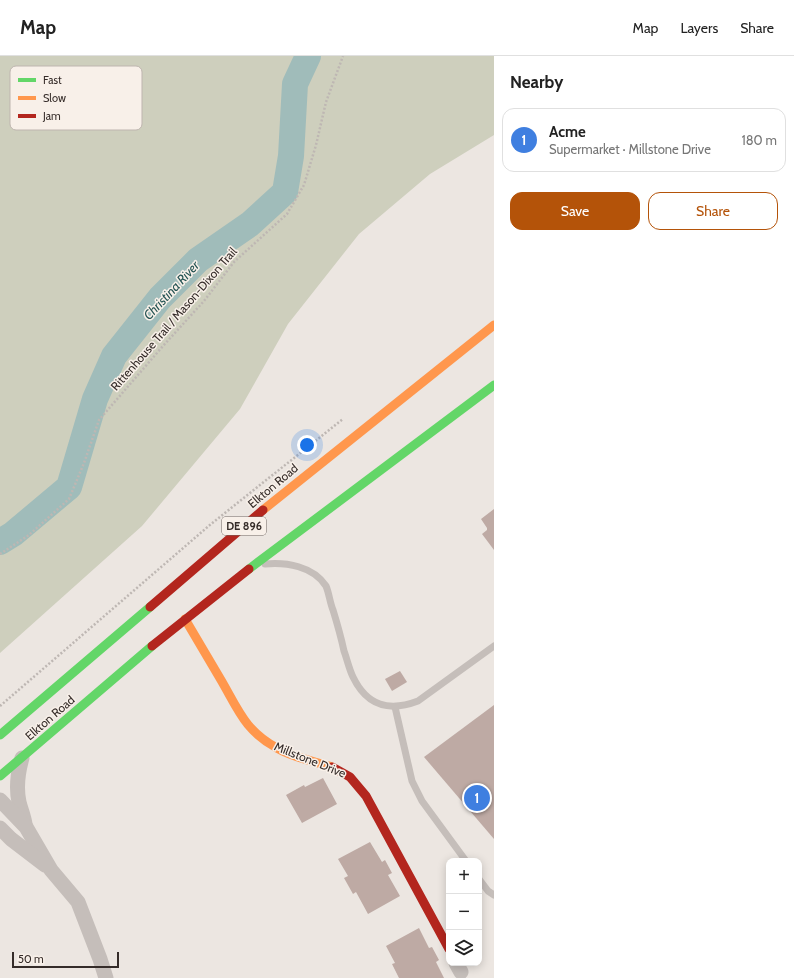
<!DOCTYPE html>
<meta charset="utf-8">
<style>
body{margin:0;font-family:Cabin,sans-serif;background:#f6f6f6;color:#222}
.controls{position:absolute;right:12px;bottom:12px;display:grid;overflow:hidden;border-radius:8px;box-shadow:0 2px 10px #0003}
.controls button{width:36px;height:36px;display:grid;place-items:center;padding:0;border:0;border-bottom:1px solid #e0e0e0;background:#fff;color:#222;font:20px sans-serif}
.scale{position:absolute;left:12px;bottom:10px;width:107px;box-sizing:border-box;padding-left:4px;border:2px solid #352c29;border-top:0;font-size:11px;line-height:14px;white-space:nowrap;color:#352c29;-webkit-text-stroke:3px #f8f0e9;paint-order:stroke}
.you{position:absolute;left:307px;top:389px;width:14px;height:14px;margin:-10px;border:3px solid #fff;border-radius:50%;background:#1a73e8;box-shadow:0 0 0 6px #1a73e833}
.badge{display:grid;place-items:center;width:26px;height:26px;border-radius:50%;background:#b45309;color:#fff;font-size:13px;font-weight:700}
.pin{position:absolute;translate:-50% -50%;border:2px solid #fff;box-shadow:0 1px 4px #0006}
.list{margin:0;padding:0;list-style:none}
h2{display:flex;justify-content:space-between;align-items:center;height:52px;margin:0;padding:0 16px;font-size:17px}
h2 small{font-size:13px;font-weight:400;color:#767676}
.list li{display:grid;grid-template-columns:26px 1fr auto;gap:12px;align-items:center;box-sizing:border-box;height:64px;margin:0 8px 8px;padding:0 8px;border:1px solid #e0e0e0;border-radius:12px}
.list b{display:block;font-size:15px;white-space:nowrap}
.list p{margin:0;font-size:13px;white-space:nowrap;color:#767676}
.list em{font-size:13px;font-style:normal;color:#767676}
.actions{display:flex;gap:8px;padding:12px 16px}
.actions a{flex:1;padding:9px 0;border:1px solid #b45309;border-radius:12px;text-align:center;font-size:14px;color:#b45309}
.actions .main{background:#b45309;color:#fff}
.icon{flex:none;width:22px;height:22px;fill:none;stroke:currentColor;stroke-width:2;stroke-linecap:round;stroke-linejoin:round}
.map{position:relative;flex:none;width:494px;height:922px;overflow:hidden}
header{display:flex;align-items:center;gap:24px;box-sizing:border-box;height:56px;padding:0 20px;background:#fff;border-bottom:1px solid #e0e0e0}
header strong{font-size:19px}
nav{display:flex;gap:22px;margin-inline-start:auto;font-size:14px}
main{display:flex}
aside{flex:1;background:#fff}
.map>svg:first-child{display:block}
.green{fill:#cecfbd}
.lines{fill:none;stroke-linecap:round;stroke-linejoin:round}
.river{stroke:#a0bcba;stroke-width:26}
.building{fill:#beaaa4}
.path{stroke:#beb7b3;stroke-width:2.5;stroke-dasharray:2 2;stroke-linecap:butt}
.lane{stroke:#c5beba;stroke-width:7}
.street{stroke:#c5beba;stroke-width:15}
.fast{stroke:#63d668;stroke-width:9}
.slow{stroke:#ff974d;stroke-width:9}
.jam{stroke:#b3261e;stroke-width:9}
.labels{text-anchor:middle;stroke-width:3;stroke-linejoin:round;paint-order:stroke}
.shield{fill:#f8f0e9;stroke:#706763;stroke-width:1}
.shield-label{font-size:11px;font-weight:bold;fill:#352c29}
.street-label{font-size:12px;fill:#352c29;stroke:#f8f0e9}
.water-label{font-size:13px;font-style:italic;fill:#235252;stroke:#f8f0e9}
.key{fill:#f8f0e9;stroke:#beb5af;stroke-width:1}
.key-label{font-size:11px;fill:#352c29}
</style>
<header>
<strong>Map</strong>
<nav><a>Map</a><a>Layers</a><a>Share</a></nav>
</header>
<main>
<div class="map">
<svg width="494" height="922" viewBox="0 0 494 922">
<rect width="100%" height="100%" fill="#ece6e1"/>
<path class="green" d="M0,0H494V79L430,118L359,178L288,268L240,353L142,470L0,597Z"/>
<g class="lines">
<path class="river" d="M0,486L13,478L69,431L95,343L114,300L160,242L198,204L250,168L285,136L291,100L295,28L308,0"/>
</g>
<g class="building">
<path d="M494,453V494L482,478L487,474V472L481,463Z"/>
<path d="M400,615L407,626L392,635L385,623Z"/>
<path d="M494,649V783L424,701Z"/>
<path d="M323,722L337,748L302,767L286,739L304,729L305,731Z"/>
<path d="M370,786L382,806L385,804L392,817L388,819L400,840L368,858L356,836L353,838L344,822L348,820L338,803Z"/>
<path d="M419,872L429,892L432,891L439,904L436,906L444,922H399L392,908L395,907L386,890Z"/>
</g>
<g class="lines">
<g class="path">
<path d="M0,498L29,479L69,443L84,407L99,364L163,290L204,245L234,206L287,158L304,129L316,89L326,46L343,0"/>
<path d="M0,650L211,468L343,363"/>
</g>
<g class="lane">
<path d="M265,508C286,506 313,510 326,530C329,537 330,547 333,554C337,567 341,581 344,595C347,603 349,613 353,621C367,650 389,656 418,645L494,590"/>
<path d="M395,651L412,725L422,745L466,805"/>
<path d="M479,823L488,835L494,839"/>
</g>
<g class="street">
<path d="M22,702C18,716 16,732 19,746C21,754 24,761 25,768"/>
<path d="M0,744L26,771L51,814L78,846L100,903L106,922"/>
<path d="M0,772L11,783L45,809"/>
<path d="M456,907L461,916"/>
</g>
<g class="fast">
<path d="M249,513L494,329"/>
<path d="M0,679L150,551"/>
<path d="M0,720L152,590"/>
</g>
<g class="slow">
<path d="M263,454L494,269"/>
<path d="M185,563C197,583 209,604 221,624C238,653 245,675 277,692C294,702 313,705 332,711"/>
</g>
<g class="jam">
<path d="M150,551L263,454"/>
<path d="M152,590L249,513"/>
<path d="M332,711L350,721L366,740L449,893"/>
</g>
</g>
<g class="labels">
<rect class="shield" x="222" y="461" width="44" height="18" rx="3"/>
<g class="shield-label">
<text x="244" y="474">DE 896</text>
</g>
<g class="street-label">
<text transform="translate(174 263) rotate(-49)" y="4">Rittenhouse Trail / Mason-Dixon Trail</text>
<text transform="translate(273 430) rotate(-40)" y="4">Elkton Road</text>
<text transform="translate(50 662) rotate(-41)" y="4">Elkton Road</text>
<text transform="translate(310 704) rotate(22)" y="4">Millstone Drive</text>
</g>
<g class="water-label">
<text transform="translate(171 234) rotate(-47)" y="5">Christina River</text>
</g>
</g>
<rect x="10" y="10" width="132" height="64" rx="6" class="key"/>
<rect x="18" y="22" width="18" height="4" fill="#63d668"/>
<rect x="18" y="40" width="18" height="4" fill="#ff974d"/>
<rect x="18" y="58" width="18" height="4" fill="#b3261e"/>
<g class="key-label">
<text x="43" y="28">Fast</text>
<text x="43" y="46">Slow</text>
<text x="43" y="64">Jam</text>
</g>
</svg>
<div class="controls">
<button>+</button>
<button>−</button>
<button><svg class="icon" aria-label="layers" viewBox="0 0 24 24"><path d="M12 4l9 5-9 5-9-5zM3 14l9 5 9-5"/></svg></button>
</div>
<div class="scale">50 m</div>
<div class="you"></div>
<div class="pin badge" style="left:477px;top:742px;background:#3f7fe0">1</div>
</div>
<aside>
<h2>Nearby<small></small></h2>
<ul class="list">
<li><span class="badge" style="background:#3f7fe0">1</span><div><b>Acme</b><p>Supermarket · Millstone Drive</p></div><em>180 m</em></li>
</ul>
<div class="actions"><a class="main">Save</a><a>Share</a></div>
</aside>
</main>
